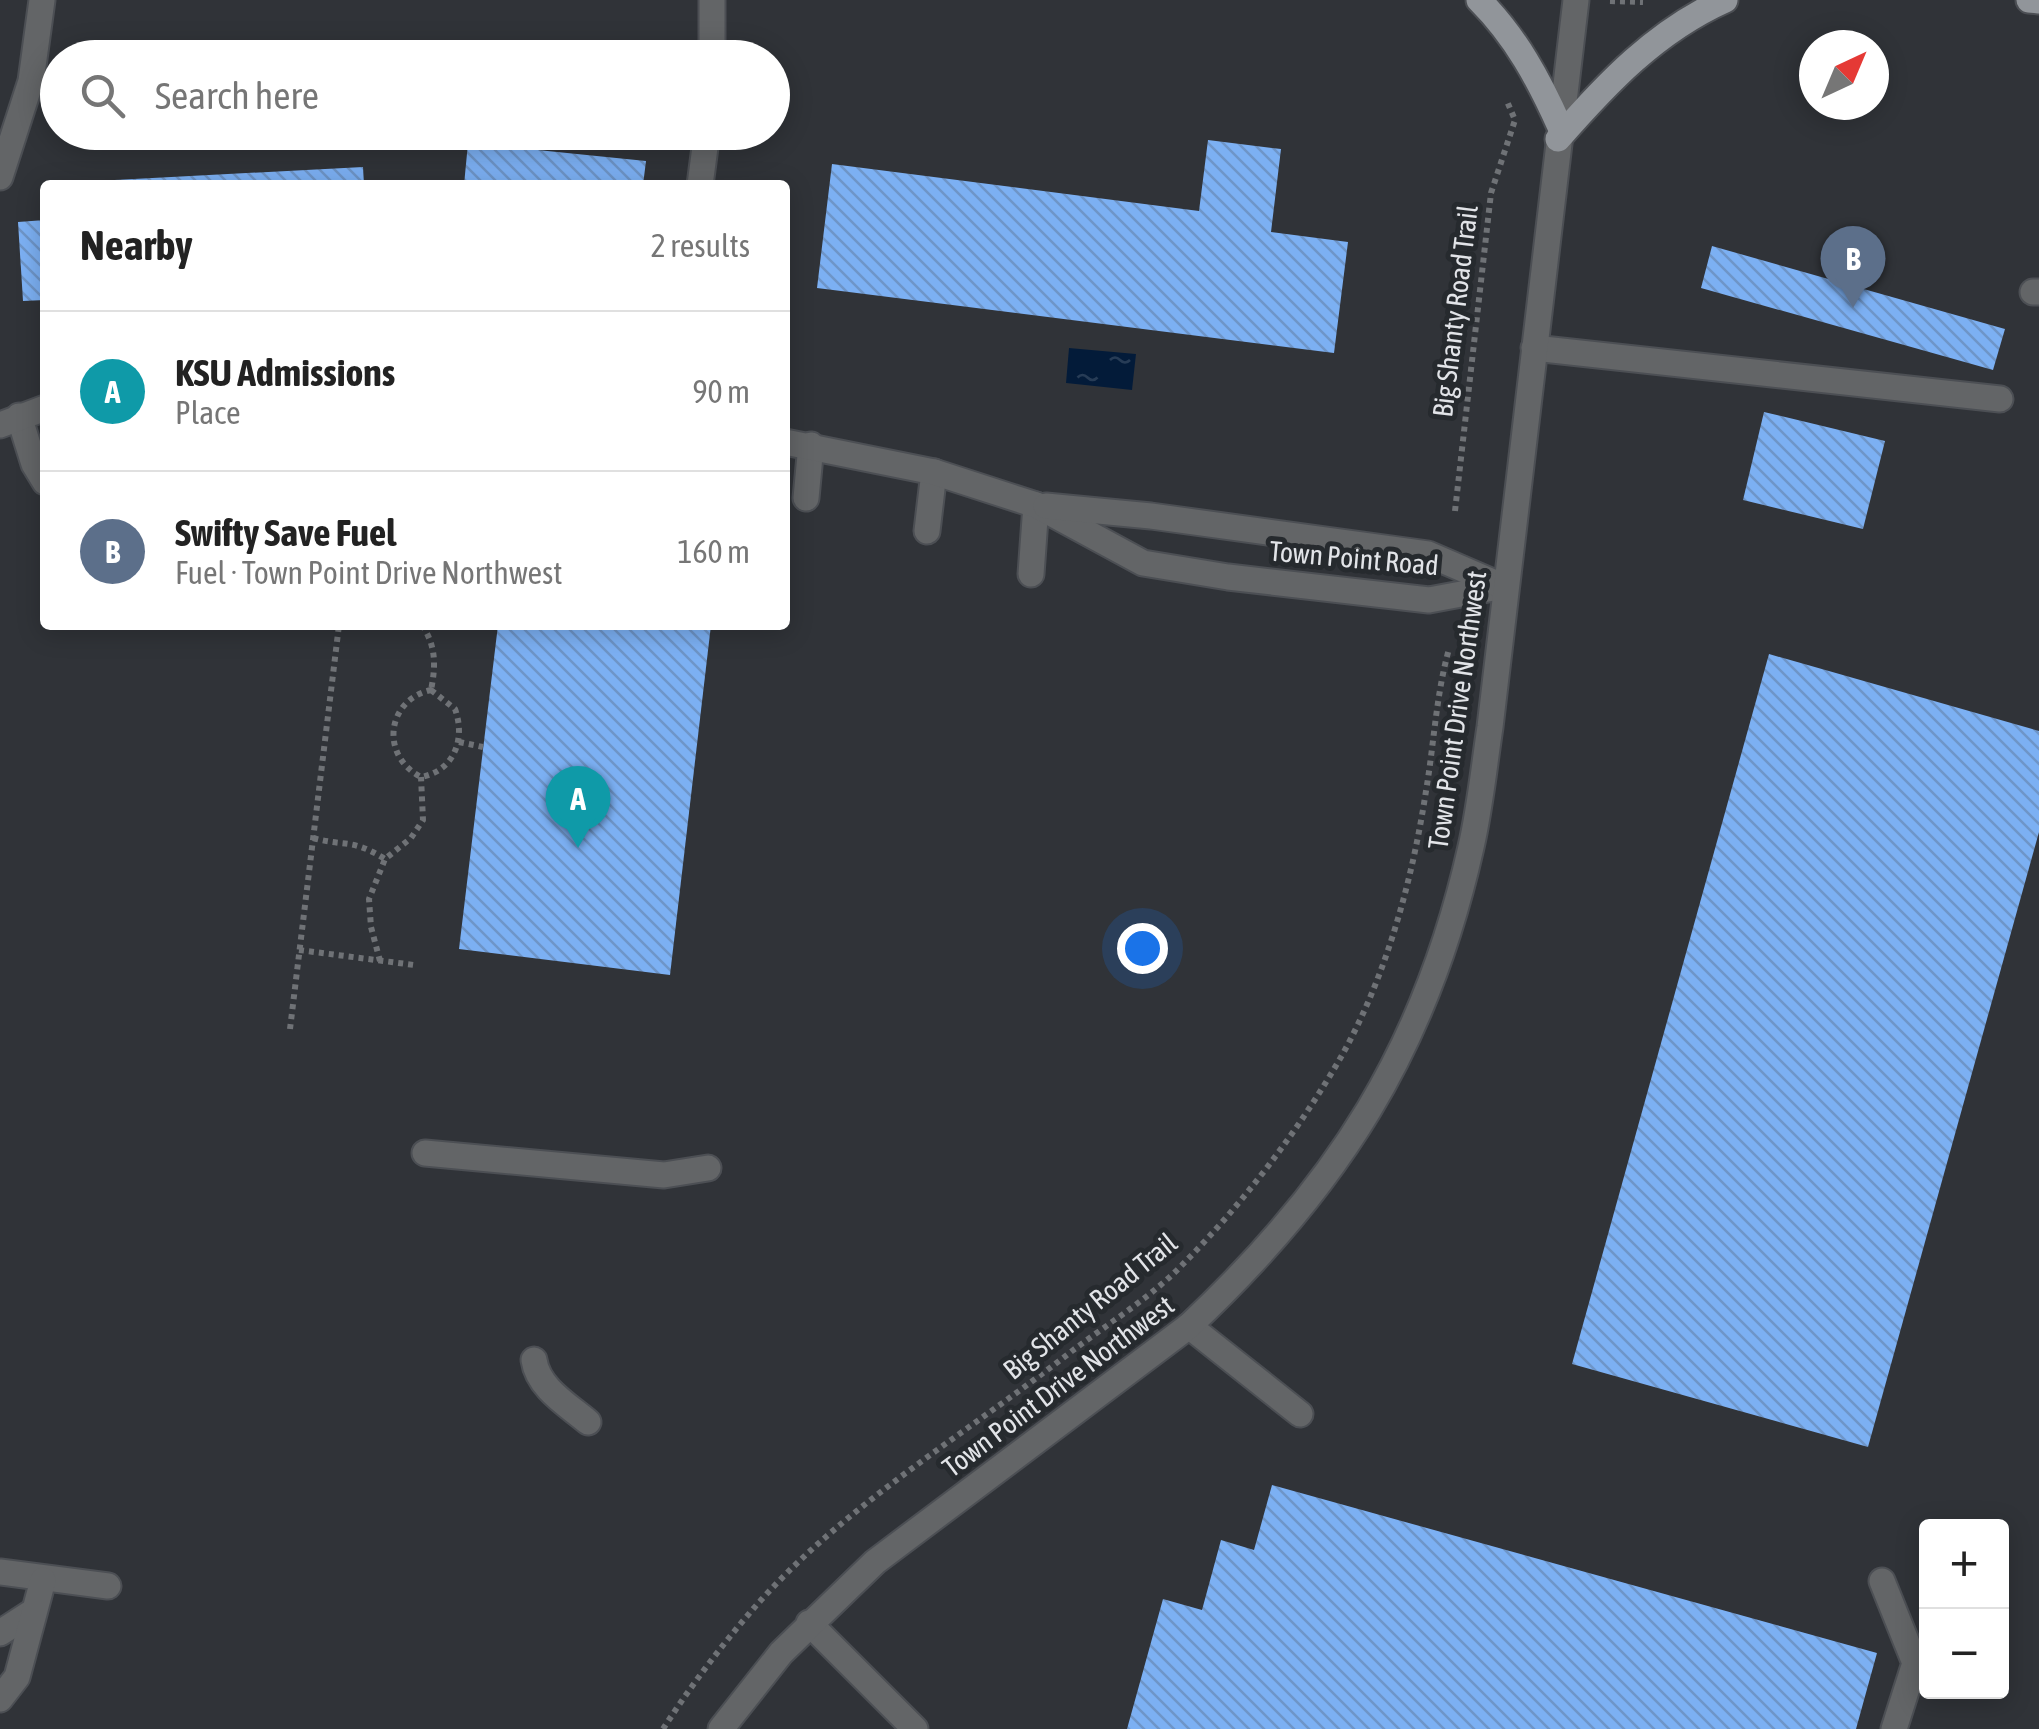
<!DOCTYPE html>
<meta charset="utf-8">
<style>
body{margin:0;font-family:"Asap Condensed",sans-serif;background:#f2f2f2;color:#222}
.controls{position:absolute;right:30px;bottom:30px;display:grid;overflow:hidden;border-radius:10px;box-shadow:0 5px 25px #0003}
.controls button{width:90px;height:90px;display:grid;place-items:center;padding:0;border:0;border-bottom:2px solid #e0e0e0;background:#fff;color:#222;font:50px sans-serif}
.compass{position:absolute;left:1799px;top:30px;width:90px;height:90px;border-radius:50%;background:#fff;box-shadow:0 5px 25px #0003;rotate:44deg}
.you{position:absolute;left:1142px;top:948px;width:35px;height:35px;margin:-25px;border:8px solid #fff;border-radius:50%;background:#1a73e8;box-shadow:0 0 0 15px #1a73e833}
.badge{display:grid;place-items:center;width:65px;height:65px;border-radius:50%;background:#b45309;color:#fff;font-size:32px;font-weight:700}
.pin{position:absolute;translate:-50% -82px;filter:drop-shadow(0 2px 5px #0008)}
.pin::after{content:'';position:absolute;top:52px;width:35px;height:30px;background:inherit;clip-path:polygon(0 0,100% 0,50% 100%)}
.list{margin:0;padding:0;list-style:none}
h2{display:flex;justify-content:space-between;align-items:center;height:130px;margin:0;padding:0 40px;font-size:42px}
h2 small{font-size:32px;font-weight:400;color:#767676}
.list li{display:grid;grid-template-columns:65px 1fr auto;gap:30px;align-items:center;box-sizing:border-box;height:160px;padding:0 40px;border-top:2px solid #e0e0e0}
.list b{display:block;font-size:38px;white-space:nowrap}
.list p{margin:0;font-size:32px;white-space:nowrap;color:#767676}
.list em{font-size:32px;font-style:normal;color:#767676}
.icon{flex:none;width:55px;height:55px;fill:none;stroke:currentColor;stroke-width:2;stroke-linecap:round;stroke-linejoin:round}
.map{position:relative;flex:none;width:2039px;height:1729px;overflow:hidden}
.search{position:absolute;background:#fff;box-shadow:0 5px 25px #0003;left:40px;top:40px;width:750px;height:110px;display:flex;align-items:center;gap:25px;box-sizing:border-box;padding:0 35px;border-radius:55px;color:#767676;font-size:38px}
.panel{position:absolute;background:#fff;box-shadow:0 5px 25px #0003;left:40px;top:180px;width:750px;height:450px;border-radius:10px}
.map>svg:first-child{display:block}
.water{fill:url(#water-ripples)}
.building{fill:url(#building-back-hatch)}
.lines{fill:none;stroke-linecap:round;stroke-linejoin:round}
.service-casing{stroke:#4c4f54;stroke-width:29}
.minor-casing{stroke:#4c4f54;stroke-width:29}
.primary-casing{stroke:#4c4f54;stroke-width:29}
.path{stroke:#6f7276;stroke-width:6;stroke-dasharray:5 5;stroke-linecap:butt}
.service{stroke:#636567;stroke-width:25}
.minor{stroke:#636567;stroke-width:25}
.primary{stroke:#91959a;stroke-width:25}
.labels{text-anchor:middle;stroke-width:10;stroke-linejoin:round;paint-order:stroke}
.street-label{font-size:28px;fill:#e2e4e8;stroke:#262a2e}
</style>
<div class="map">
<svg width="2039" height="1729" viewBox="0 0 2039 1729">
<defs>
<pattern id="water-ripples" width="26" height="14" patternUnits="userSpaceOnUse" patternTransform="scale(2.5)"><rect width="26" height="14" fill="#031b39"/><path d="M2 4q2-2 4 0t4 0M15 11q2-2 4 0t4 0" fill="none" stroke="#273c56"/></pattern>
<pattern id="building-back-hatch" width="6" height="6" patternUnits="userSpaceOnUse" patternTransform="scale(2.5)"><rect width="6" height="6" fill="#7cb0f3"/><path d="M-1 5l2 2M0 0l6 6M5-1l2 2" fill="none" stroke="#6e95c8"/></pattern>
</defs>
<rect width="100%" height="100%" fill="#303338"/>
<path class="water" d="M1069,348L1136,354L1132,390L1066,383Z"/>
<g class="building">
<path d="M1208,140L1281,149L1271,232L1348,242L1334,353L817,288L832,164L1199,211Z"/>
<path d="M468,143L646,161L643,185H464Z"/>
<path d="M363,167L364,185H77V182Z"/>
<path d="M45,220V300L23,301L18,222Z"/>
<path d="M1712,246L2005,329L1993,370L1701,288Z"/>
<path d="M1764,412L1885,441L1863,529L1743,500Z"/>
<path d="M498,625H711L670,975L459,949Z"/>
<path d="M1769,654L2039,731V832L1868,1447L1572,1364Z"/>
<path d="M1272,1485L1877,1653L1856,1729H1127L1163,1599L1202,1610L1221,1540L1254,1550Z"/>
</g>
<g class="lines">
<g class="service-casing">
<g id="service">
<path d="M712,0V58"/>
<path d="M0,177L31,81L42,0"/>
<path d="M700,185L707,132"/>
<path d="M2033,292H2039"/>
<path d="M1534,348L2000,399"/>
<path d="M19,416L34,464L45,482"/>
<path d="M806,498L811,445"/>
<path d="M927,531L934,472"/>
<path d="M1031,574L1036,505"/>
<path d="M425,1153L664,1175L708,1168"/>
<path d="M1189,1326L1300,1414"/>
<path d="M534,1360C538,1388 568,1405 588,1422"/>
<path d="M0,1572L108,1586"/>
<path d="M1882,1581L1915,1663L1894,1729"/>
<path d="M809,1623L915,1729"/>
<path d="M0,1633L34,1611"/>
<path d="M0,1699L17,1677L43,1580"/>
</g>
</g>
<g class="minor-casing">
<g id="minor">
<path d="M0,425L45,408"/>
<path d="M785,442L934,472L1036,505L1143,563L1228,577L1429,600L1504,586"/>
<path d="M1046,506L1151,516L1428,554L1502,586"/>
<path d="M721,1729L781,1653L875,1562L1189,1326C1338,1186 1426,1048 1471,847C1480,808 1484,767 1490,727L1576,0"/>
</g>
</g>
<g class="primary-casing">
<g id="primary">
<path d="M1479,0C1516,37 1539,80 1560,127"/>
<path d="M2029,0L2039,1"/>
<path d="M1558,139C1607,83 1656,31 1725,0"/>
</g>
</g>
<g class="path">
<path d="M1610,1L1643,2"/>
<path d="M1455,511L1491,193L1515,120L1506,99"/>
<path d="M422,625C436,646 436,665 431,690"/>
<path d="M431,690L455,709C466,739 454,771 421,777C380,756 386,700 431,690Z"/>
<path d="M459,742L483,747"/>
<path d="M313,838C346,847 351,838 385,859"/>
<path d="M299,950L414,965"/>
<path d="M380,961L371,927L369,899L385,859L411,838L423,820L421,777"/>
<path d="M290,1029L339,625"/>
<path d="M663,1729C690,1687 721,1646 754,1608C843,1506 966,1434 1072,1351C1109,1323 1153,1296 1185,1262C1244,1202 1299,1130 1341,1057C1386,977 1412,882 1426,791C1434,744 1436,695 1449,649"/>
</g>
<use href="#service" class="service"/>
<use href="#minor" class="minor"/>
<use href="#primary" class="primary"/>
</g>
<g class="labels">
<g class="street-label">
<text transform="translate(1455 311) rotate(-83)" y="10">Big Shanty Road Trail</text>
<text transform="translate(1354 558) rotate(5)" y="10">Town Point Road</text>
<text transform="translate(1457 710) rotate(-82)" y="10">Town Point Drive Northwest</text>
<text transform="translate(1090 1306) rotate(-39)" y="10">Big Shanty Road Trail</text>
<text transform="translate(1058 1386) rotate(-37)" y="10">Town Point Drive Northwest</text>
</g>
</g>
</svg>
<div class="controls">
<button>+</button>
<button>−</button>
</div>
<svg class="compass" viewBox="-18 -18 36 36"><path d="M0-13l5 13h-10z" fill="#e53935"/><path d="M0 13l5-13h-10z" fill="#767676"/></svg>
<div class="you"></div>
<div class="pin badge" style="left:578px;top:848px;background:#0f9aa8">A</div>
<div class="pin badge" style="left:1853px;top:308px;background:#5c6f8a">B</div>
<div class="search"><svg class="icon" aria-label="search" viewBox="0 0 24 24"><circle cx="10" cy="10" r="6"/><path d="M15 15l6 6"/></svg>Search here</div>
<section class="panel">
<h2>Nearby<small>2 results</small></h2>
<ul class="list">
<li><span class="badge" style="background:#0f9aa8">A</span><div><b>KSU Admissions</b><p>Place</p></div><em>90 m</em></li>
<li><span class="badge" style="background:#5c6f8a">B</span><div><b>Swifty Save Fuel</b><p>Fuel · Town Point Drive Northwest</p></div><em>160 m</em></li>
</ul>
</section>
</div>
